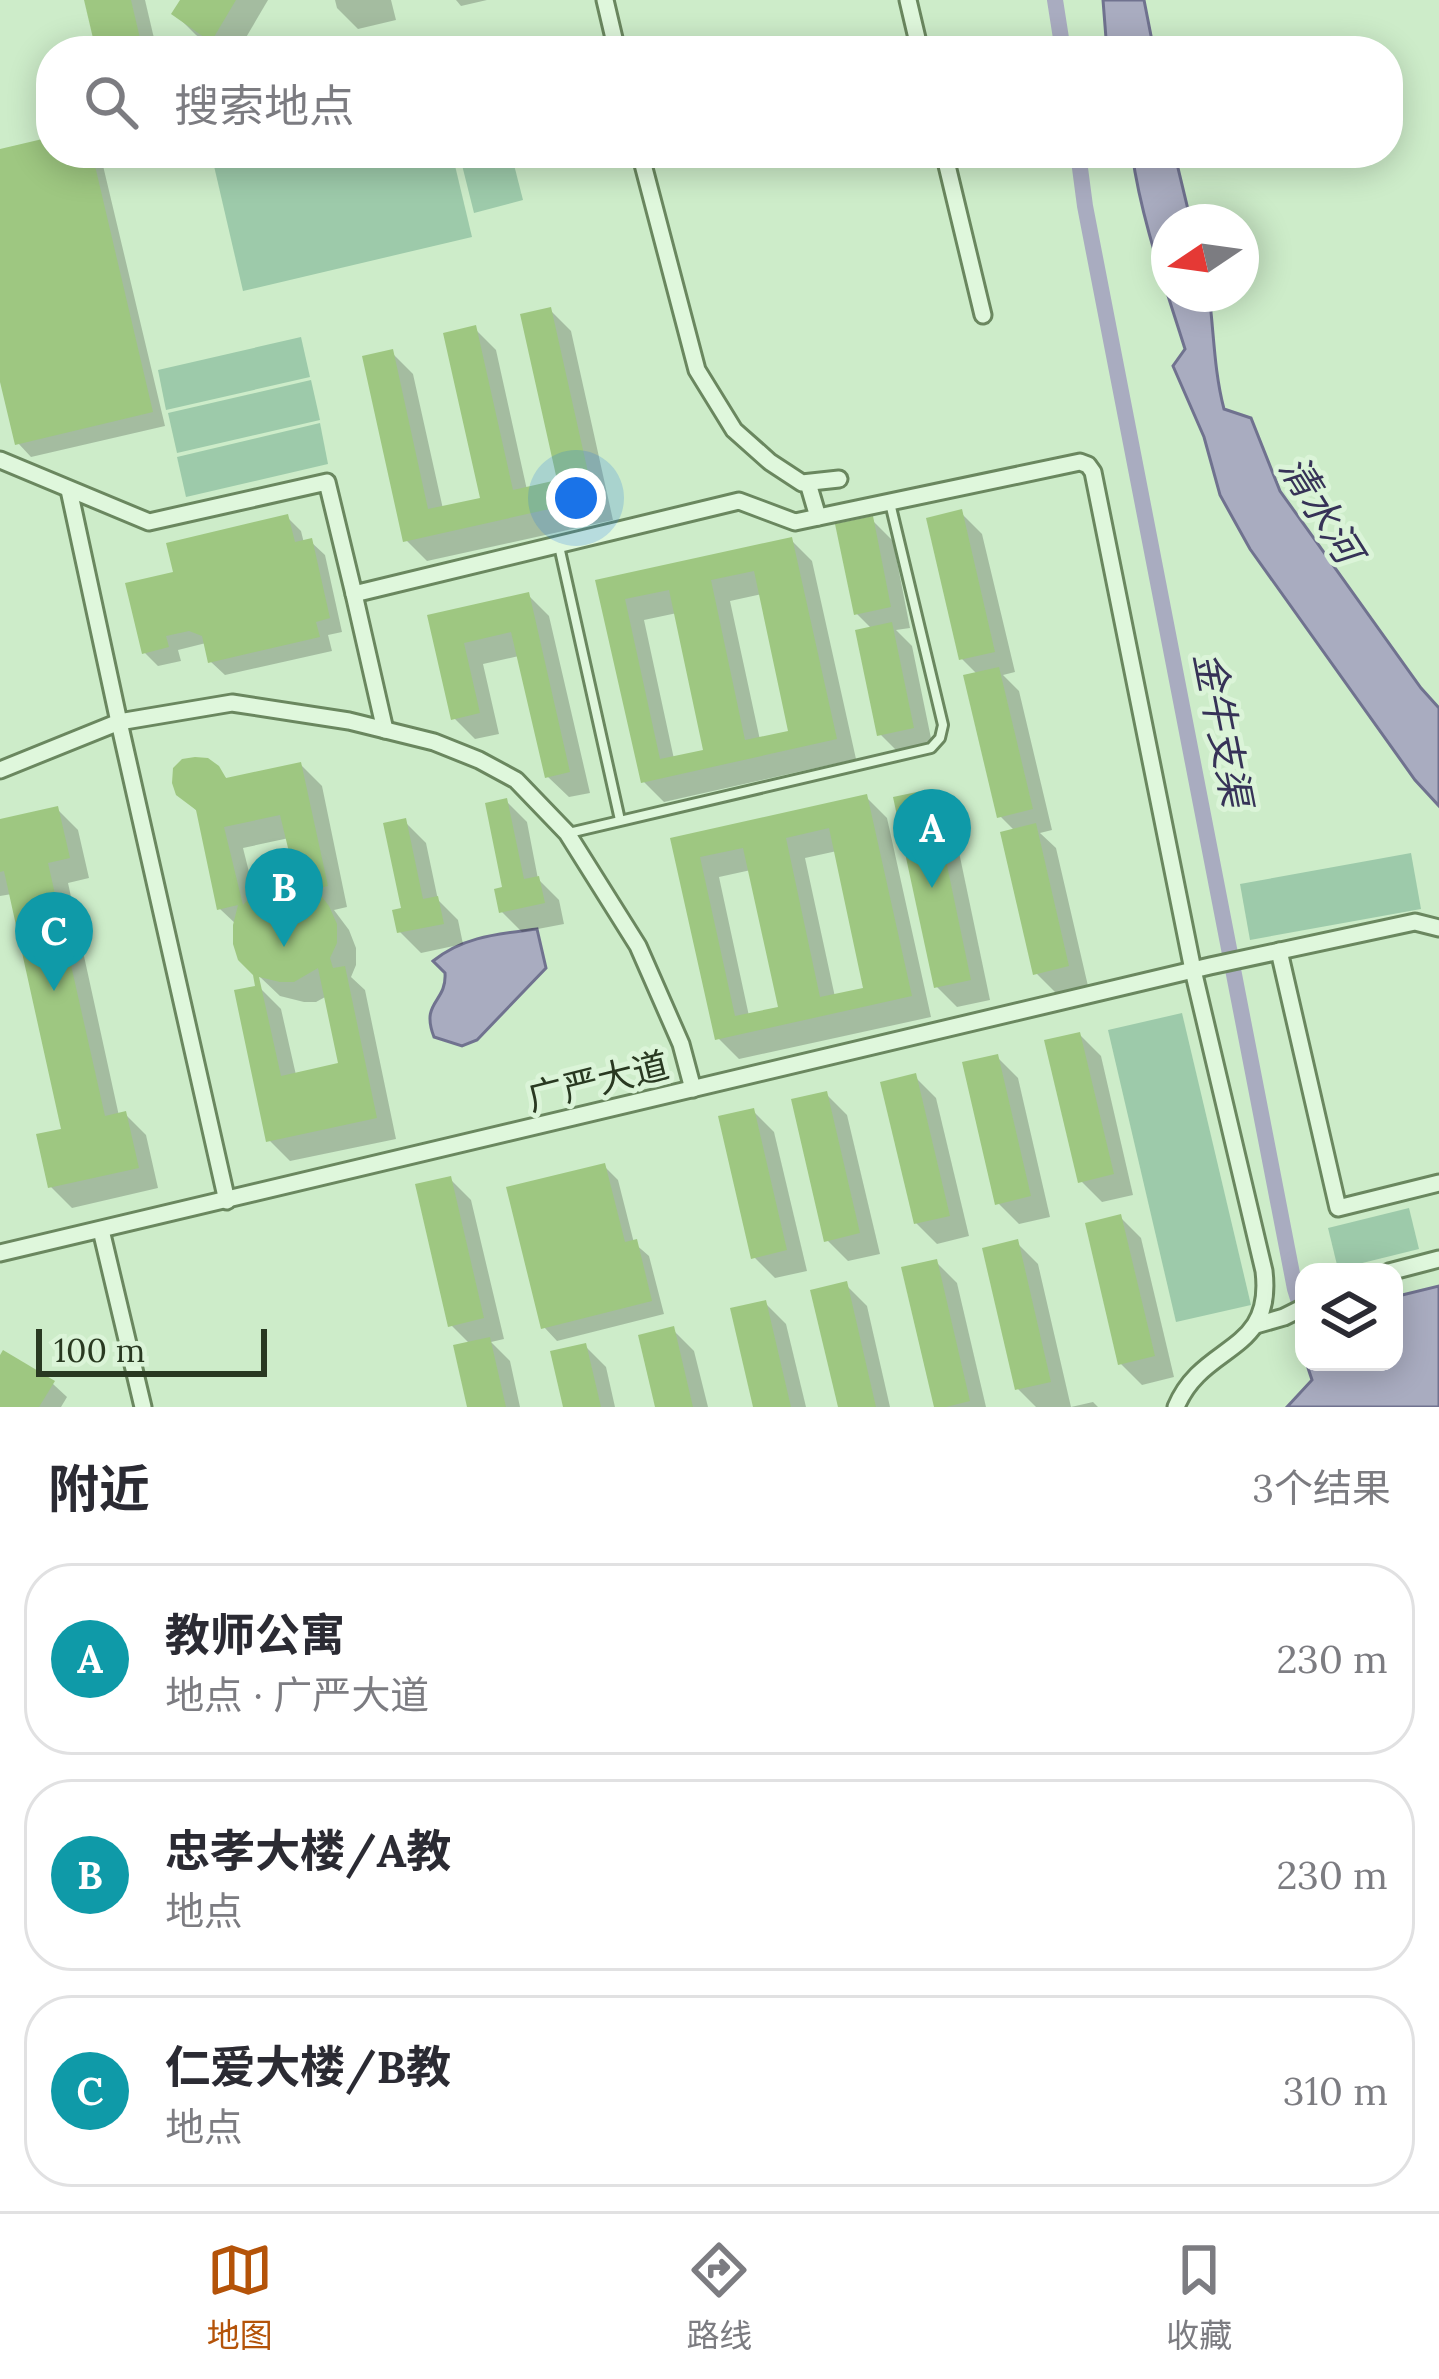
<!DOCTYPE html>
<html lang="zh">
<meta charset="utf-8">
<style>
body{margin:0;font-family:Lora,"Noto Sans SC",serif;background:#f7f7f7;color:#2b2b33}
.controls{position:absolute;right:36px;bottom:36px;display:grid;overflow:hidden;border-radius:24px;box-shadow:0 6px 30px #0003}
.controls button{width:108px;height:108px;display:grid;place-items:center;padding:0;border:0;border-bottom:3px solid #e1e1e2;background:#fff;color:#2b2b33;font:60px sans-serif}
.compass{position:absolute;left:1151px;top:204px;width:108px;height:108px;border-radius:50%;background:#fff;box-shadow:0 6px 30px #0003;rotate:257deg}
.scale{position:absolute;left:36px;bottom:30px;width:231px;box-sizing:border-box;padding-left:12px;border:6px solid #293921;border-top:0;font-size:33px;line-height:42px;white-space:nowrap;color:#293921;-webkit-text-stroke:9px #dbf4d8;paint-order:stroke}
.you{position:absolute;left:576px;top:498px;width:42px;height:42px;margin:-30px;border:9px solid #fff;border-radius:50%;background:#1a73e8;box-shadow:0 0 0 18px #1a73e833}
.badge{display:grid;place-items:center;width:78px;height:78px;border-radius:50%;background:#b45309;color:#fff;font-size:39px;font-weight:700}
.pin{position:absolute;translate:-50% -99px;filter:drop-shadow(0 3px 6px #0008)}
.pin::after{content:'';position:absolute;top:63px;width:42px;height:36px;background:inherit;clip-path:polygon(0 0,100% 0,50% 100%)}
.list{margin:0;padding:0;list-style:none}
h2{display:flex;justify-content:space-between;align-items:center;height:156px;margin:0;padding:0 48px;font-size:51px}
h2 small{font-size:39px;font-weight:400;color:#7c7c81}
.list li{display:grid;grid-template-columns:78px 1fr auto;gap:36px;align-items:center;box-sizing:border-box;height:192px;margin:0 24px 24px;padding:0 24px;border:3px solid #e1e1e2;border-radius:48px}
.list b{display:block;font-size:45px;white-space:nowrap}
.list p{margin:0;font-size:39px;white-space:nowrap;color:#7c7c81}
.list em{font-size:39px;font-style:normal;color:#7c7c81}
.icon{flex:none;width:66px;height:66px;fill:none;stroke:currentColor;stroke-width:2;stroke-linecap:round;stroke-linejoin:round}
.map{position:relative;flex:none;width:1439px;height:1407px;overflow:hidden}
.search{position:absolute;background:#fff;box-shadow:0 6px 30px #0003;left:36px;right:36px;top:36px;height:132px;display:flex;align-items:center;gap:30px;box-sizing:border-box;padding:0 42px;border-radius:48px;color:#7c7c81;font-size:45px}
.sheet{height:804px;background:#fff}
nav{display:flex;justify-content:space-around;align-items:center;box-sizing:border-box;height:168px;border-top:3px solid #e1e1e2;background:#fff;font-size:33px;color:#7c7c81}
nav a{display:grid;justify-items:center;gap:6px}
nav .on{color:#b45309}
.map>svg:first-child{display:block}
.green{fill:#9dcaaa}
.water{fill:#a9acc0;stroke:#70728f;stroke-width:3}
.shadow{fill:#0003;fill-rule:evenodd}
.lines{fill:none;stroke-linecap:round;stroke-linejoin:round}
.canal{stroke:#a9acc0;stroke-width:16}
.building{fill:#9ec781;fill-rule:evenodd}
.lane-casing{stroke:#6a875f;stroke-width:14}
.street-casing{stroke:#6a875f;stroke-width:21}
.lane{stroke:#dff7dc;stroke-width:8}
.street{stroke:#dff7dc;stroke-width:15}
.labels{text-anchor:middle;stroke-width:10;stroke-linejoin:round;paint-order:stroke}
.street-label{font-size:36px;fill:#293921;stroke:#dbf4d8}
.water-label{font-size:39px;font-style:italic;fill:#363257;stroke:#dbf4d8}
</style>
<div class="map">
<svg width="1439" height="1407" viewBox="0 0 1439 1407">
<rect width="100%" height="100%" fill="#cdecc9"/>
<g class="green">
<path d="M211,153H452L472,237L243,291Z"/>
<path d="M459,153H511L523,200L474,213Z"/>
<path d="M301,337L310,377L166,410L158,370Z"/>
<path d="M311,380L320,420L177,453L168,413Z"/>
<path d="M320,423L328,464L186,497L177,457Z"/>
<path d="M1411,853L1421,909L1250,940L1240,884Z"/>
<path d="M1182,1013L1251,1305L1176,1322L1108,1030Z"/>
<path d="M1409,1208L1419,1249L1338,1269L1328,1228Z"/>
</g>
<g class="water">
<path d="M1103,0H1144L1154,51H1107Z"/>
<path d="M1132,153H1169L1177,164L1191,222H1169V294H1209C1214,333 1214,371 1224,409L1251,418L1280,491L1421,688L1439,708V806L1415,780L1250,549L1220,495L1204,437L1173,366L1185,349C1165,285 1141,219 1132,153Z"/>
<path d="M537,929L546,968L477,1040L462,1046L434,1037C420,1001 447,1003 445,973L433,961C464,936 499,934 537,929Z"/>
<path d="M1439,1286V1407H1287L1312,1380L1306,1362H1394V1297Z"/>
</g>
<g class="shadow">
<path d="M87,0H145L157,51H99Z"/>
<path d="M184,0H268L238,51H219L196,35L175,14Z"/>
<path d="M335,0H391L396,20L358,29L337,8Z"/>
<path d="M456,0H487L461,6Z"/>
<path d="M51,140V153H100L165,426L31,457L18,443L0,369V152Z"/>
<path d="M550,310L571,331L613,520L427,561L406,540L392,353L413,374L443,509L484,500L475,329L496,350L527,490L561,483Z"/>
<path d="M961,513L982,534L1015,672L1003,675L1019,691L1052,830L1040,833L1056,848L1088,986L1057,994L1036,973L1015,831L1000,816L978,675L962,659Z"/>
<path d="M287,517L301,531L304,543L311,542L325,555L342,632L328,635L332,651L225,675L211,662L206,643L178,650L181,661L158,666L144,652L177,574Z"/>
<path d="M872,520L893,541L910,628L896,630L912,646L933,748L901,755L880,734L872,629L856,613Z"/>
<path d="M791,540L812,561L856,759L664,802L643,781L599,583ZM762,594L792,733L760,740L730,601ZM677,613L706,752L674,759L644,620Z"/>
<path d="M528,595L549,616L590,793L569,797L548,777L519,656L483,664L499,734L475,739L454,718L431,618Z"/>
<path d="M301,765L322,786L347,907L334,910L349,930L356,948V965L351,977L365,990L396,1139L290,1161L269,1140L260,988L281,1009L296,1075L342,1065L327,996L316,1002H304L280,996L241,959L237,925L220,909L200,814L179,793L217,769L229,781ZM289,838L301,888L255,896L243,848Z"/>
<path d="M930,793L951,814L990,1000L957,1007L936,986Z"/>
<path d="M866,797L887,818L931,1017L739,1059L718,1038L674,840ZM837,851L866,990L835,997L805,858ZM751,870L781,1009L749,1016L719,877Z"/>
<path d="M506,801L527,822L538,879L559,900L564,924L522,932L501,911L506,890Z"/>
<path d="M57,809L78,830L89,878L68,883L119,1116L125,1114L146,1135L158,1188L72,1208L51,1187L65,1131L12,894L0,896V822Z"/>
<path d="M405,822L426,843L438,900L458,920L463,944L421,953L400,932L404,910Z"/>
<path d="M1080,1035L1101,1056L1133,1195L1102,1202L1081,1181Z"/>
<path d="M997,1057L1018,1078L1050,1217L1019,1224L998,1203Z"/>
<path d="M915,1077L936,1098L969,1236L937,1244L916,1223Z"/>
<path d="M826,1094L847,1115L880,1254L848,1261L827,1240Z"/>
<path d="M753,1111L774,1132L807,1271L775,1278L754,1257Z"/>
<path d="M604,1166L618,1180L634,1243L649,1256L664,1314L557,1341L544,1327Z"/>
<path d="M450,1179L471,1200L504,1339L491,1342L510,1361L520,1407H470V1344L451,1325Z"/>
<path d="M1120,1217L1141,1238L1174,1377L1142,1385L1121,1364Z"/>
<path d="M1017,1243L1038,1264L1071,1407L1093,1402L1098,1407H1036L1018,1389Z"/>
<path d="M936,1262L957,1283L986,1407H937Z"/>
<path d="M846,1285L867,1306L890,1407H841Z"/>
<path d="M765,1303L786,1324L806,1407H756Z"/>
<path d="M673,1330L694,1351L708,1407H658Z"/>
<path d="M585,1346L606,1367L615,1407H566Z"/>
<path d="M0,1361L53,1384L67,1397L61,1407H0Z"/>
</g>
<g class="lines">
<g class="canal">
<path d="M1055,0L1063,51"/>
<path d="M1078,153L1085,206L1295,1289L1304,1318"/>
</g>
</g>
<g class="building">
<path d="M84,0H131L143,51H96Z"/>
<path d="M180,0H236L211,42L171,14Z"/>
<path d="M51,137V153H92L153,412L15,445L0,382V149Z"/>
<path d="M551,307L594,499L403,542L362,356L393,349L428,509L480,498L443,333L476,325L513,490L557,480L520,314Z"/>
<path d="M962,509L995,652L959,660L926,518Z"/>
<path d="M288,514L295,542L312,538L330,618L316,622L320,637L208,663L202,636L189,631L166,636L169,647L142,654L125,583L173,572L166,543Z"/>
<path d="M873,516L891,607L854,615L835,524Z"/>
<path d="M792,537L837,739L641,783L595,580ZM754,571L788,731L745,740L711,580ZM669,590L703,750L660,759L625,599Z"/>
<path d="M529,592L570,772L545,778L511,632L464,643L480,713L451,720L427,615Z"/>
<path d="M892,622L914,728L877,736L855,630Z"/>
<path d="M999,667L1033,809L997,818L963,675Z"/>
<path d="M195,757L208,758L219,766L226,778L301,762L328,886L316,889L329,906L337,924V943L330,958L333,968L345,966L377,1118L266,1142L234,990L255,986L253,975L238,960L233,944V925L238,905L217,910L196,810L176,795L172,783L173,768L182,759ZM280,815L297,885L269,884L259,888L243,905L224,827ZM318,968L338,1063L281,1076L259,977L280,982H294Z"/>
<path d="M931,789L971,980L934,988L893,797Z"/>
<path d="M867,794L912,996L715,1040L670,838ZM829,828L863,988L820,997L786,838ZM743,848L778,1007L735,1016L700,857Z"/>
<path d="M507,798L524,879L539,876L545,903L499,913L494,889L502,887L485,803Z"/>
<path d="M58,806L70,858L48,863L105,1116L126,1111L139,1168L48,1188L36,1134L61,1129L4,871L0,872V819Z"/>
<path d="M406,818L423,899L438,896L444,924L397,933L392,910L401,908L383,823Z"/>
<path d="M1036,823L1069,966L1033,975L1000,832Z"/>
<path d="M1080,1032L1114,1174L1078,1183L1044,1040Z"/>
<path d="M998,1054L1031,1196L995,1205L962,1062Z"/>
<path d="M916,1073L950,1216L914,1224L880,1082Z"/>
<path d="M827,1091L860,1233L824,1242L791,1099Z"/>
<path d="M754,1108L787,1250L751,1259L718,1116Z"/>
<path d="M605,1163L625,1242L637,1239L652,1301L541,1329L506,1187Z"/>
<path d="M451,1176L484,1318L448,1327L415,1184Z"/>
<path d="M1121,1214L1155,1356L1118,1365L1085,1223Z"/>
<path d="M1018,1239L1051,1382L1015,1390L982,1248Z"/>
<path d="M937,1259L970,1401L946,1407H934L901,1267Z"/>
<path d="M847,1281L876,1407H838L810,1290Z"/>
<path d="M766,1300L791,1407H753L730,1308Z"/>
<path d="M674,1326L693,1407H655L638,1335Z"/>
<path d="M490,1337L506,1407H467L453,1345Z"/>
<path d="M586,1343L601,1407H563L550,1351Z"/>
<path d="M3,1350L55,1381L39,1407H0V1355Z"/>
</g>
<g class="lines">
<g class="lane-casing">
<g id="lane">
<path d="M559,546L620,820"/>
<path d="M569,833L931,748L940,738L943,725L890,503"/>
</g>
</g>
<g class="street-casing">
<g id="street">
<path d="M605,0L617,51"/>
<path d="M908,0L920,51"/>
<path d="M640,153L697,370L734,430L770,462L802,483L839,479"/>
<path d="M944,153L983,315"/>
<path d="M0,460L149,522L327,482L354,594L739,501L795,522L1080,462L1088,465L1093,472L1193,970L1264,1271C1274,1355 1203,1342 1176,1407"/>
<path d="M808,483L818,517"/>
<path d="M69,490L119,722L227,1201"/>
<path d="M354,594L385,730"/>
<path d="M0,770L119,722L232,703L349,721L434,742L479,760L516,780L567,833L638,946L681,1044L693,1089"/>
<path d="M1279,951L1338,1208L1439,1183"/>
<path d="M101,1230L143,1407"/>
<path d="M0,1253L1210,966L1415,922L1439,928"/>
<path d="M1389,1272L1439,1259"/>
<path d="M1256,1325L1284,1317L1304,1307"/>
</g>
</g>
<use href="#lane" class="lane"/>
<use href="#street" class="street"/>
</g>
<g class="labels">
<g class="street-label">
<text transform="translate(598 1081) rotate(-14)" y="13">广严大道</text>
</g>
<g class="water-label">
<text transform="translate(1321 509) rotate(58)" y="14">清水河</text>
<text transform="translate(1223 729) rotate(79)" y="14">金牛支渠</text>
</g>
</g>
</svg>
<div class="controls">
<button><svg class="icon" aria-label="layers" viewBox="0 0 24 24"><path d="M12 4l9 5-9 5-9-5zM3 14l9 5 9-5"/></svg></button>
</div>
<svg class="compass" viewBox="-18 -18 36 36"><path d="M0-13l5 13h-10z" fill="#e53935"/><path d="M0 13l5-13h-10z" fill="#7c7c81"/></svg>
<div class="scale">100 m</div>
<div class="you"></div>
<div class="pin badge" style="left:932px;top:888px;background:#0f9aa8">A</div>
<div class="pin badge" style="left:284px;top:947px;background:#0f9aa8">B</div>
<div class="pin badge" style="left:54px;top:991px;background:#0f9aa8">C</div>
<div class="search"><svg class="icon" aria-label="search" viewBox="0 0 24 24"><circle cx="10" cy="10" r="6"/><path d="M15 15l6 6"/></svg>搜索地点</div>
</div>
<section class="sheet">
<h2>附近<small>3个结果</small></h2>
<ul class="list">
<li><span class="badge" style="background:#0f9aa8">A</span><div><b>教师公寓</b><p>地点 · 广严大道</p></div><em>230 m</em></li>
<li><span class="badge" style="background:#0f9aa8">B</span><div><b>忠孝大楼/A教</b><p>地点</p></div><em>230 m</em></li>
<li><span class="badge" style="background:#0f9aa8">C</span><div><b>仁爱大楼/B教</b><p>地点</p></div><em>310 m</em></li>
</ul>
</section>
<nav>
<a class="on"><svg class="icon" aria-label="map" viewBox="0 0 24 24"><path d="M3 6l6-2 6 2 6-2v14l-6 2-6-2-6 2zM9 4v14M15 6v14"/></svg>地图</a>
<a><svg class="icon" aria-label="directions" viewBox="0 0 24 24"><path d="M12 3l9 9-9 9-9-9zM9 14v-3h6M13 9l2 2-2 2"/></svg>路线</a>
<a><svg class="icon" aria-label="saved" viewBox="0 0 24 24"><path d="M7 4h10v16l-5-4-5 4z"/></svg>收藏</a>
</nav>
